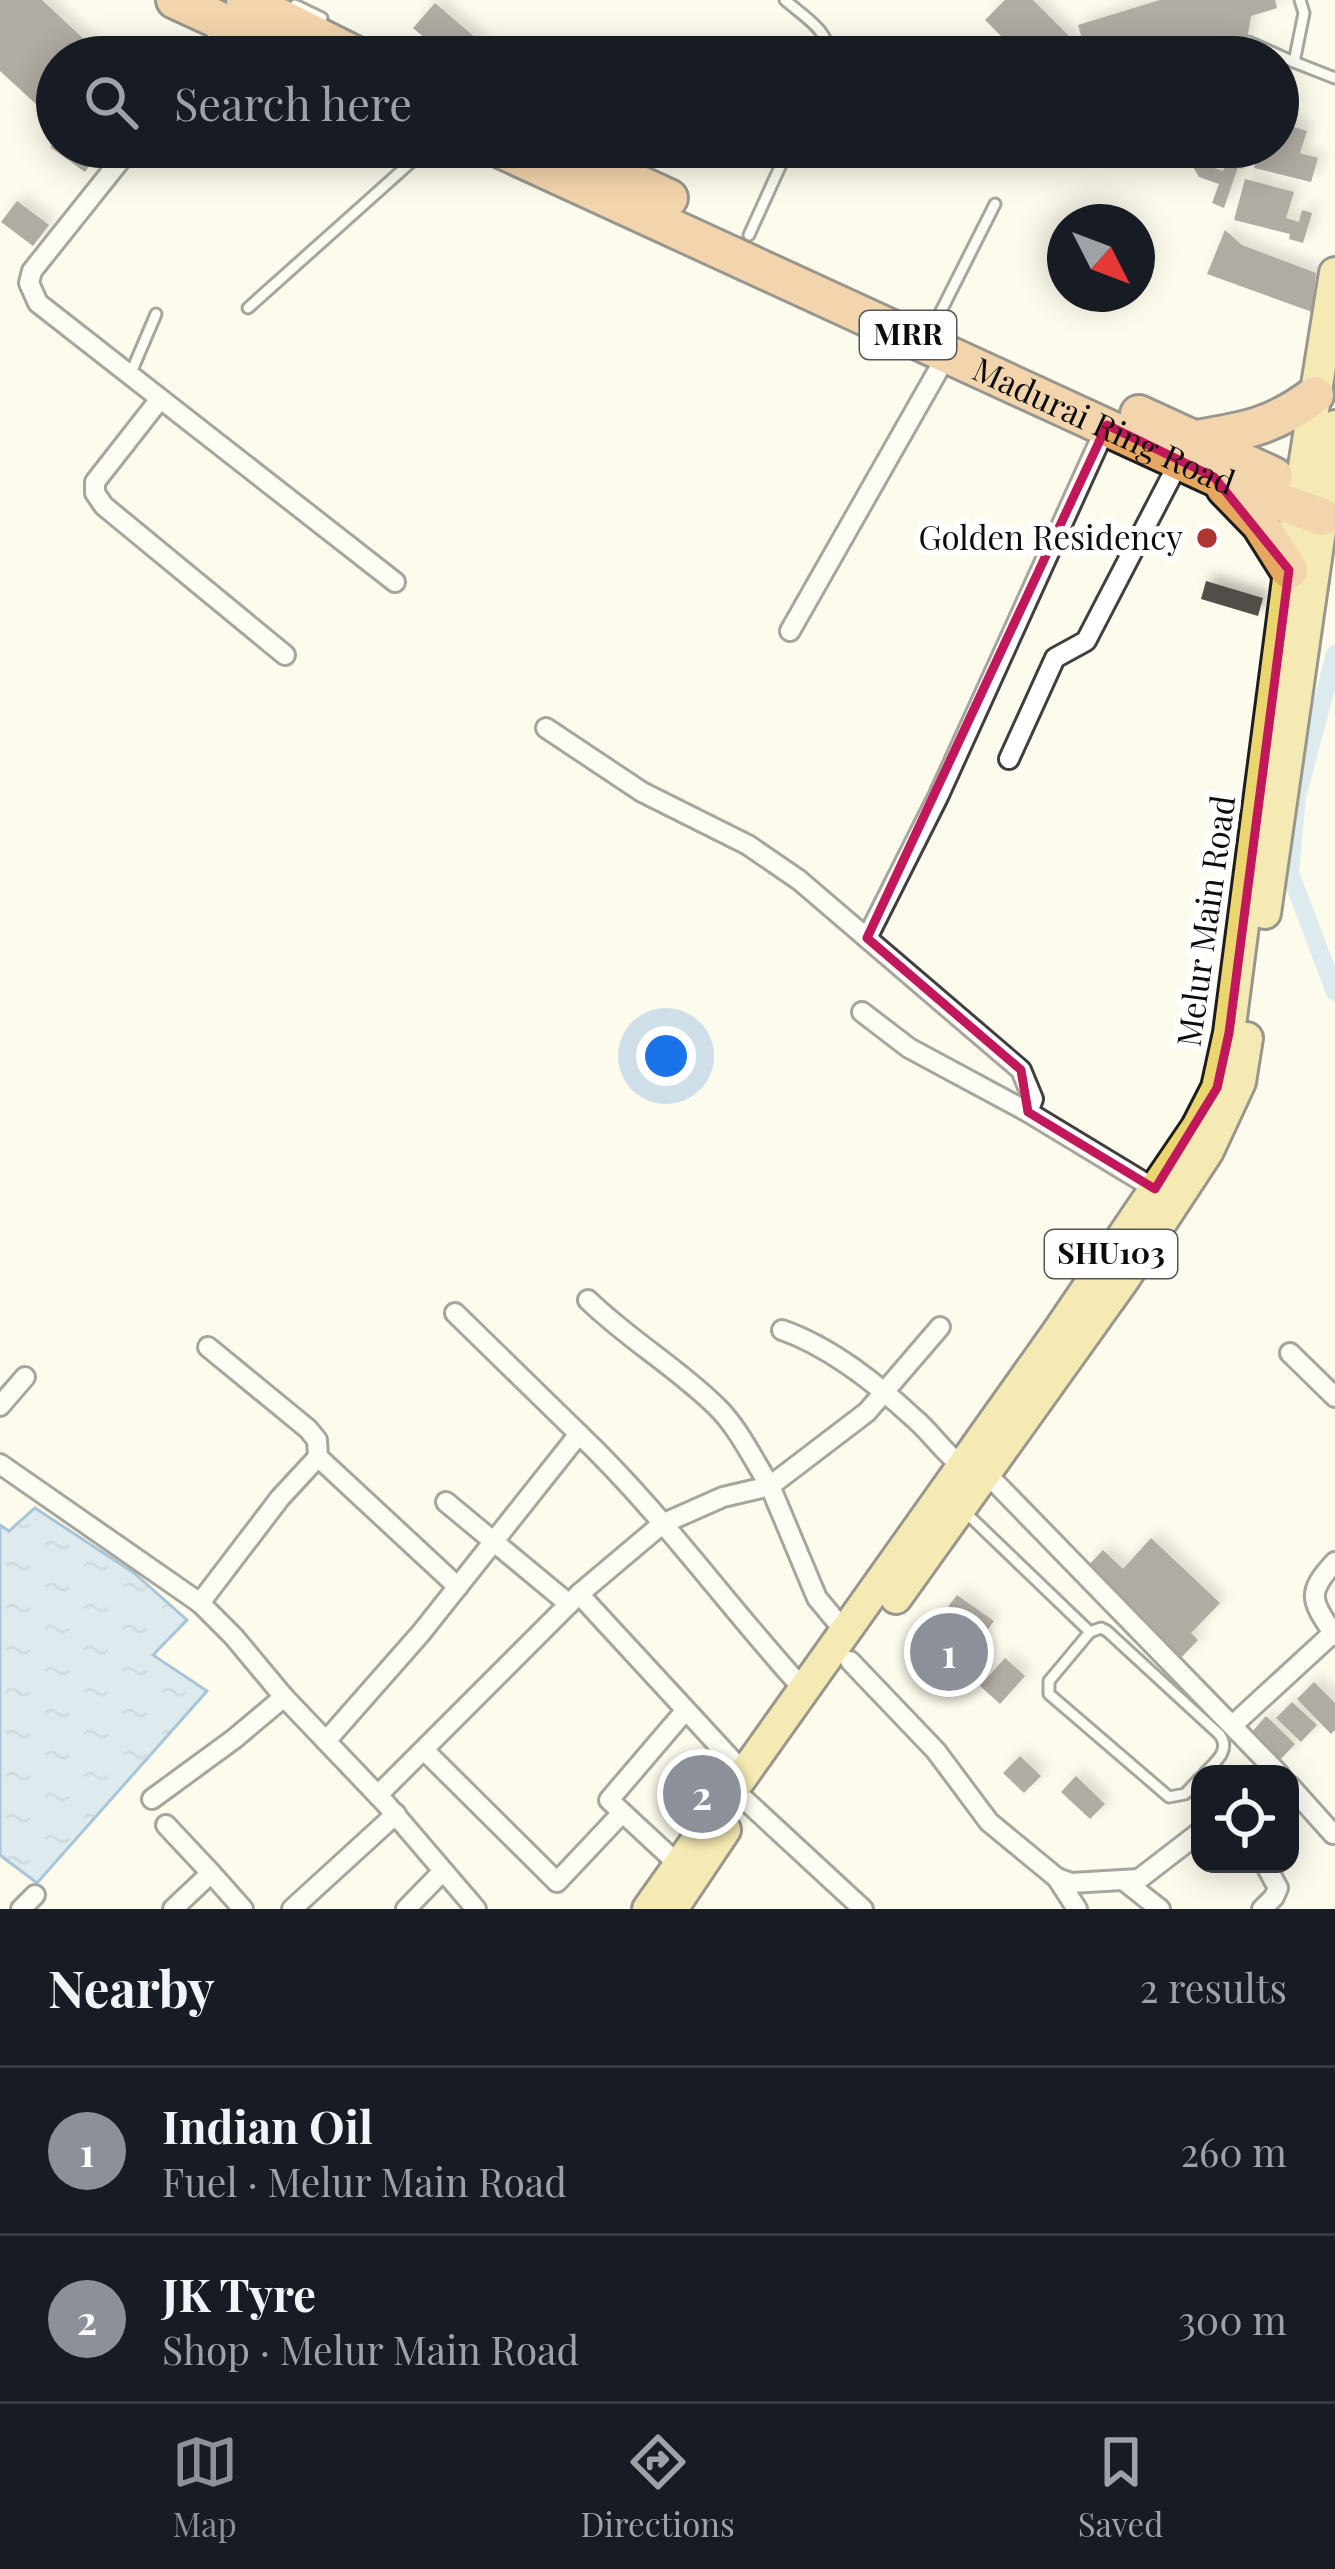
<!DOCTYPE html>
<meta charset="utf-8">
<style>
body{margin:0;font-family:"Playfair Display",serif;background:#20242c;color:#f1f3f6}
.controls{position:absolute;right:36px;bottom:36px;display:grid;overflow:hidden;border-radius:24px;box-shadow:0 6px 30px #0003}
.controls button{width:108px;height:108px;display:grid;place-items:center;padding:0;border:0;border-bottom:3px solid #363941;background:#171b24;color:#f1f3f6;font:60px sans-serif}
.compass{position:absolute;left:1047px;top:204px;width:108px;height:108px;border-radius:50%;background:#171b24;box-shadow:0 6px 30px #0003;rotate:132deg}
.you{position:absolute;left:666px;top:1056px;width:42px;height:42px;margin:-30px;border:9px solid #fff;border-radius:50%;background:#1a73e8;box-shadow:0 0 0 18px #1a73e833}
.badge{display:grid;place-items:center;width:78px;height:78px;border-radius:50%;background:#8c9099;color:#fff;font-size:39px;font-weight:700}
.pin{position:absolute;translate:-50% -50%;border:6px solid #fff;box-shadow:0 3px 12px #0006}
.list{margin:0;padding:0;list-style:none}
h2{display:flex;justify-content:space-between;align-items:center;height:156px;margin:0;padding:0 48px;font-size:51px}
h2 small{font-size:39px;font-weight:400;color:#9ea1a6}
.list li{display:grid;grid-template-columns:78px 1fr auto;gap:36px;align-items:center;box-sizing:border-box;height:168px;padding:0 48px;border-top:3px solid #363941}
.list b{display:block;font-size:45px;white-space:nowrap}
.list p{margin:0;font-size:39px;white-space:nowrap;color:#9ea1a6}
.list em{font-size:39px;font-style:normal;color:#9ea1a6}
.icon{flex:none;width:66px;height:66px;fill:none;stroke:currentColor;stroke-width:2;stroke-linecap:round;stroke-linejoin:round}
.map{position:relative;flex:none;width:1335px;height:1909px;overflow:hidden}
.search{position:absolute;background:#171b24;box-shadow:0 6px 30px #0003;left:36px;right:36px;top:36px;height:132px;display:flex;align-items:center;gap:30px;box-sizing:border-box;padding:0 42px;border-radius:66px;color:#9ea1a6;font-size:45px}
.sheet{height:492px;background:#171b24}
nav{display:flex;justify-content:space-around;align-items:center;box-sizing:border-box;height:168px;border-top:3px solid #363941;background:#171b24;font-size:33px;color:#9ea1a6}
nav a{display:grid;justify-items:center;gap:6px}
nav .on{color:#8c9099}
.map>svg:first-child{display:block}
.water{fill:url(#water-ripples);stroke:#4485bf;stroke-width:3}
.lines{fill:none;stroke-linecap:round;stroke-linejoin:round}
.canal{stroke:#b6d6ef;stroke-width:18}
.building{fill:#534e49;filter:url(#shadow)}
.lane-casing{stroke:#3f3f3f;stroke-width:15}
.street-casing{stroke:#3f3f3f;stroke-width:24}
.primary-casing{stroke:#1d1d1d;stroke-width:36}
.highway-casing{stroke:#1d1d1d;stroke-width:42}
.lane{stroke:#fff;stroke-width:9}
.street{stroke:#fff;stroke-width:18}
.primary{stroke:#ebd56e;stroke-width:30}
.highway{stroke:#e6a761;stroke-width:36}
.marked{fill:none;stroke:#c2185b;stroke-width:9;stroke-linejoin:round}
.poi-dot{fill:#ad3532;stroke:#fff;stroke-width:4.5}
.labels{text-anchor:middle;stroke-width:12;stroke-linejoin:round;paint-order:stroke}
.shield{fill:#fff;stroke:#555;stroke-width:3}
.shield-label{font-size:30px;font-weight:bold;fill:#0c0c0c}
.street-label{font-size:33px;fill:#0c0c0c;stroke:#fff}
.poi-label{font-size:33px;fill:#0c0c0c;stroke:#fff;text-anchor:end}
</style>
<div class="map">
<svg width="1335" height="1909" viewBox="0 0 1335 1909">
<defs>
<pattern id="water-ripples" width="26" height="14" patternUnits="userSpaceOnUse" patternTransform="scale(3)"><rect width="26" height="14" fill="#b6d6ef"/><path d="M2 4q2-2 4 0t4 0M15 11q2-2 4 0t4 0" fill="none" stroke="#9bb6cc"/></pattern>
<filter id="shadow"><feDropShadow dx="7" dy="-7" stdDeviation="6" flood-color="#0004"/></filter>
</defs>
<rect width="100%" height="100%" fill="#fdfbec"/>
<path class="water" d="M35,1508L134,1573L187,1620L153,1655L207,1691L37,1883L0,1855V1525L9,1531Z"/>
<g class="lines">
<path class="canal" d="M1335,654L1297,797L1290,873L1335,992"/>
</g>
<g class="building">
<path d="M0,0H42L103,57H57V109L50,117L0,71Z"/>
<path d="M1005,0H1033L1090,57H1022L985,20Z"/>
<path d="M1160,0H1275L1277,8L1251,16L1248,34L1229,57H1178L1174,42L1165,57H1123L1125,53L1103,57L1100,48L1092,50L1091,45L1084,47L1078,25Z"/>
<path d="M435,3L483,44L471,57H447L413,28Z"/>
<path d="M1278,122L1307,131L1300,153L1318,158L1311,182L1254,168L1260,147H1278Z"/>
<path d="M57,140V147H102L85,172L50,147Z"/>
<path d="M1181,147H1194L1206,165L1223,171L1226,163L1199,154L1202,147H1250L1243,169L1238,167L1224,208L1212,203L1219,184L1199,177Z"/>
<path d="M1245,179L1294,192L1286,218L1299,222L1302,210L1312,213L1303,243L1289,239L1290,234L1234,220Z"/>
<path d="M17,201L49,225L33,246L1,222Z"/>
<path d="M1225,230L1242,245L1316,273L1312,312L1207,274Z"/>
<path d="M1206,581L1263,598L1258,616L1201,599Z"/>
<path d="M1151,1538L1220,1603L1191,1633L1198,1640L1181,1658L1086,1568L1103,1550L1123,1569Z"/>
<path d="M957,1595L994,1621L976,1646L939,1619Z"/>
<path d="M1005,1658L1025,1676L1000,1704L980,1686Z"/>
<path d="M1314,1682L1335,1703V1730L1331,1734L1297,1699Z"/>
<path d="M1292,1702L1317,1725L1301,1742L1276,1718Z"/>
<path d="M1266,1716L1295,1744L1280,1760L1251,1733Z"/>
<path d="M1020,1756L1041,1776L1024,1793L1003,1773Z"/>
<path d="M1076,1776L1105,1804L1090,1819L1061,1792Z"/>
</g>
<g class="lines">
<g class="lane-casing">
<g id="lane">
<path d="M785,0C803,16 831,31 829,57"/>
<path d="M1300,0L1304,13L1294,62L1335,78"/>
<path d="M295,5L322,18"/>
<path d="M1249,42L1294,62"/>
<path d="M385,49L402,57"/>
<path d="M749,235L789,147"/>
<path d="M248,308L428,147"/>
<path d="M936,321L995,204"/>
<path d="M130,375L156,314"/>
<path d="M963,1510L1090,1632L1101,1628L1107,1631L1220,1735C1231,1751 1215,1762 1204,1774"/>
<path d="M1090,1632L1049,1681V1694L1169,1797L1185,1794L1200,1778"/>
</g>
</g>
<g class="street-casing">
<g id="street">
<path d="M202,57L229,24"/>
<path d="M131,147L32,271L29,283L38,303L395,582"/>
<path d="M160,399L95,482V493L104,506L285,655"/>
<path d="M790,631L948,353"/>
<path d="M546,728L642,792L748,845L799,880L1021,1070L1033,1099L1028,1112L1155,1189"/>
<path d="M1009,759L1055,658L1086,641L1180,460"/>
<path d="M867,938L938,797L1107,425"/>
<path d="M862,1012L909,1048L1028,1112"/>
<path d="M782,1330C831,1347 877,1384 916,1420C933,1435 944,1453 963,1467"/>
<path d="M208,1347L308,1429L317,1440L318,1457L458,1587"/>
<path d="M1290,1353L1335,1397"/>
<path d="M0,1406L25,1377"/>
<path d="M579,1434C661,1512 728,1607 805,1691"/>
<path d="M0,1464L200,1603L234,1637L284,1697L387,1805L476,1909"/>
<path d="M986,1473L1279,1774"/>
<path d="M446,1502L569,1604"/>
<path d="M579,1594L745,1774"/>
<path d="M200,1603L280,1498L318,1457"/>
<path d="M846,1633L817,1598L770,1486L867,1412L940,1327"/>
<path d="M1333,1633C1311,1600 1306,1593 1335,1562"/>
<path d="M850,1661L936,1751L989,1822L1057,1878L1071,1883L1139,1879L1200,1832"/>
<path d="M1234,1724L1333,1633L1335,1636"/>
<path d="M326,1741L421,1633L579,1434L455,1313"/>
<path d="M424,1750L557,1882L622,1813"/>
<path d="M1290,1786L1333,1834"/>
<path d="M378,1795L579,1594L662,1524L723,1497L770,1486C754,1461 739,1429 718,1408C678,1368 629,1340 588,1300"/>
<path d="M152,1799L234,1739L284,1697"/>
<path d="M744,1799L863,1909"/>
<path d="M166,1825L211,1873"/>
<path d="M679,1865L609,1800L685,1711"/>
<path d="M1057,1878L1077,1909"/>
<path d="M1123,1880L1160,1909"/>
<path d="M21,1909L35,1895"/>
<path d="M173,1909L211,1873L243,1909"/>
<path d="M292,1909L396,1814"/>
<path d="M406,1909L443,1871"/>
<path d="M1262,1909L1274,1897L1278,1888L1265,1864"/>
</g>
</g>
<g class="primary-casing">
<g id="primary">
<path d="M1265,913L1335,426"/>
<path d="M896,1598L1124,1279L1208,1151L1240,1082L1247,1038"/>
<path d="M648,1909L1057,1333L1197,1127L1217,1088L1229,1033L1297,510L1335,273"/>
<path d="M672,1909L725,1830"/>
</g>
</g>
<g class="highway-casing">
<g id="highway">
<path d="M175,0L299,57"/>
<path d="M245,0L359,57"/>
<path id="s1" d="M496,147L1214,477L1322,517"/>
<path d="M558,147L669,198"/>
<path d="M1139,414L1274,476"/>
<path d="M1196,439C1246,431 1274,426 1315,395"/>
<path d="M1225,488L1260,524L1289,570"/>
</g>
</g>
<use href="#lane" class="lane"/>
<use href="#street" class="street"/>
<use href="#primary" class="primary"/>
<use href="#highway" class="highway"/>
</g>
<path d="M0 0H1335V1909H0ZM1107,425L1214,477L1289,570L1229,1033L1217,1088L1155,1189L1028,1112L1021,1070L867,938Z" fill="#fdfbec" fill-opacity=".55" fill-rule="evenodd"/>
<path class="marked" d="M1107,425L1214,477L1289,570L1229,1033L1217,1088L1155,1189L1028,1112L1021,1070L867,938Z"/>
<circle class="poi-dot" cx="1207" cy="538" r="12"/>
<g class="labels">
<g class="shield">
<rect x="860" y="311" width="96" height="48" rx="9"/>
<rect x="1045" y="1230" width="132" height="48" rx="9"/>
</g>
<g class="shield-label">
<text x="908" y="345">MRR</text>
<text x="1111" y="1264">SHU103</text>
</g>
<g class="street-label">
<text dy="12" stroke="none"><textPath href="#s1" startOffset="669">Madurai Ring Road</textPath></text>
<text transform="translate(1206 921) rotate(-82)" y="12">Melur Main Road</text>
</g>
<g class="poi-label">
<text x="1183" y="550">Golden Residency</text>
</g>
</g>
</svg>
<div class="controls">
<button><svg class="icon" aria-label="locate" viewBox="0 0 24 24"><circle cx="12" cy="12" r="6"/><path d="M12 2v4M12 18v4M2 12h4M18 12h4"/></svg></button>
</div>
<svg class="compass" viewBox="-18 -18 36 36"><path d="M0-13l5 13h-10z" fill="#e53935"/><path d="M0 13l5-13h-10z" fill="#9ea1a6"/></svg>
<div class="you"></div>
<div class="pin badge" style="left:949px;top:1652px">1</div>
<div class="pin badge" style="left:702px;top:1794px">2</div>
<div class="search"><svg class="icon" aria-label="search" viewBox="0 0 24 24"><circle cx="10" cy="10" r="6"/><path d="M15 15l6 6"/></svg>Search here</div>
</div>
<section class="sheet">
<h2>Nearby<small>2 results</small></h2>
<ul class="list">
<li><span class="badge">1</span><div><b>Indian Oil</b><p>Fuel · Melur Main Road</p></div><em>260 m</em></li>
<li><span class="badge">2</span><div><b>JK Tyre</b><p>Shop · Melur Main Road</p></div><em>300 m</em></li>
</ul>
</section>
<nav>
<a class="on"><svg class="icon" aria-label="map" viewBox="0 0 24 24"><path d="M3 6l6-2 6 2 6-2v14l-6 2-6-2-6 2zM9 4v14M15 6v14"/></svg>Map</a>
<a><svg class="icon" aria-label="directions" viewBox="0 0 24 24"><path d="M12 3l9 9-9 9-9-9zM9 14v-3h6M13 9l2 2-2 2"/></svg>Directions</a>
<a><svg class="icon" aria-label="saved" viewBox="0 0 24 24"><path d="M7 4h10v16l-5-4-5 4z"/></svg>Saved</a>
</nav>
